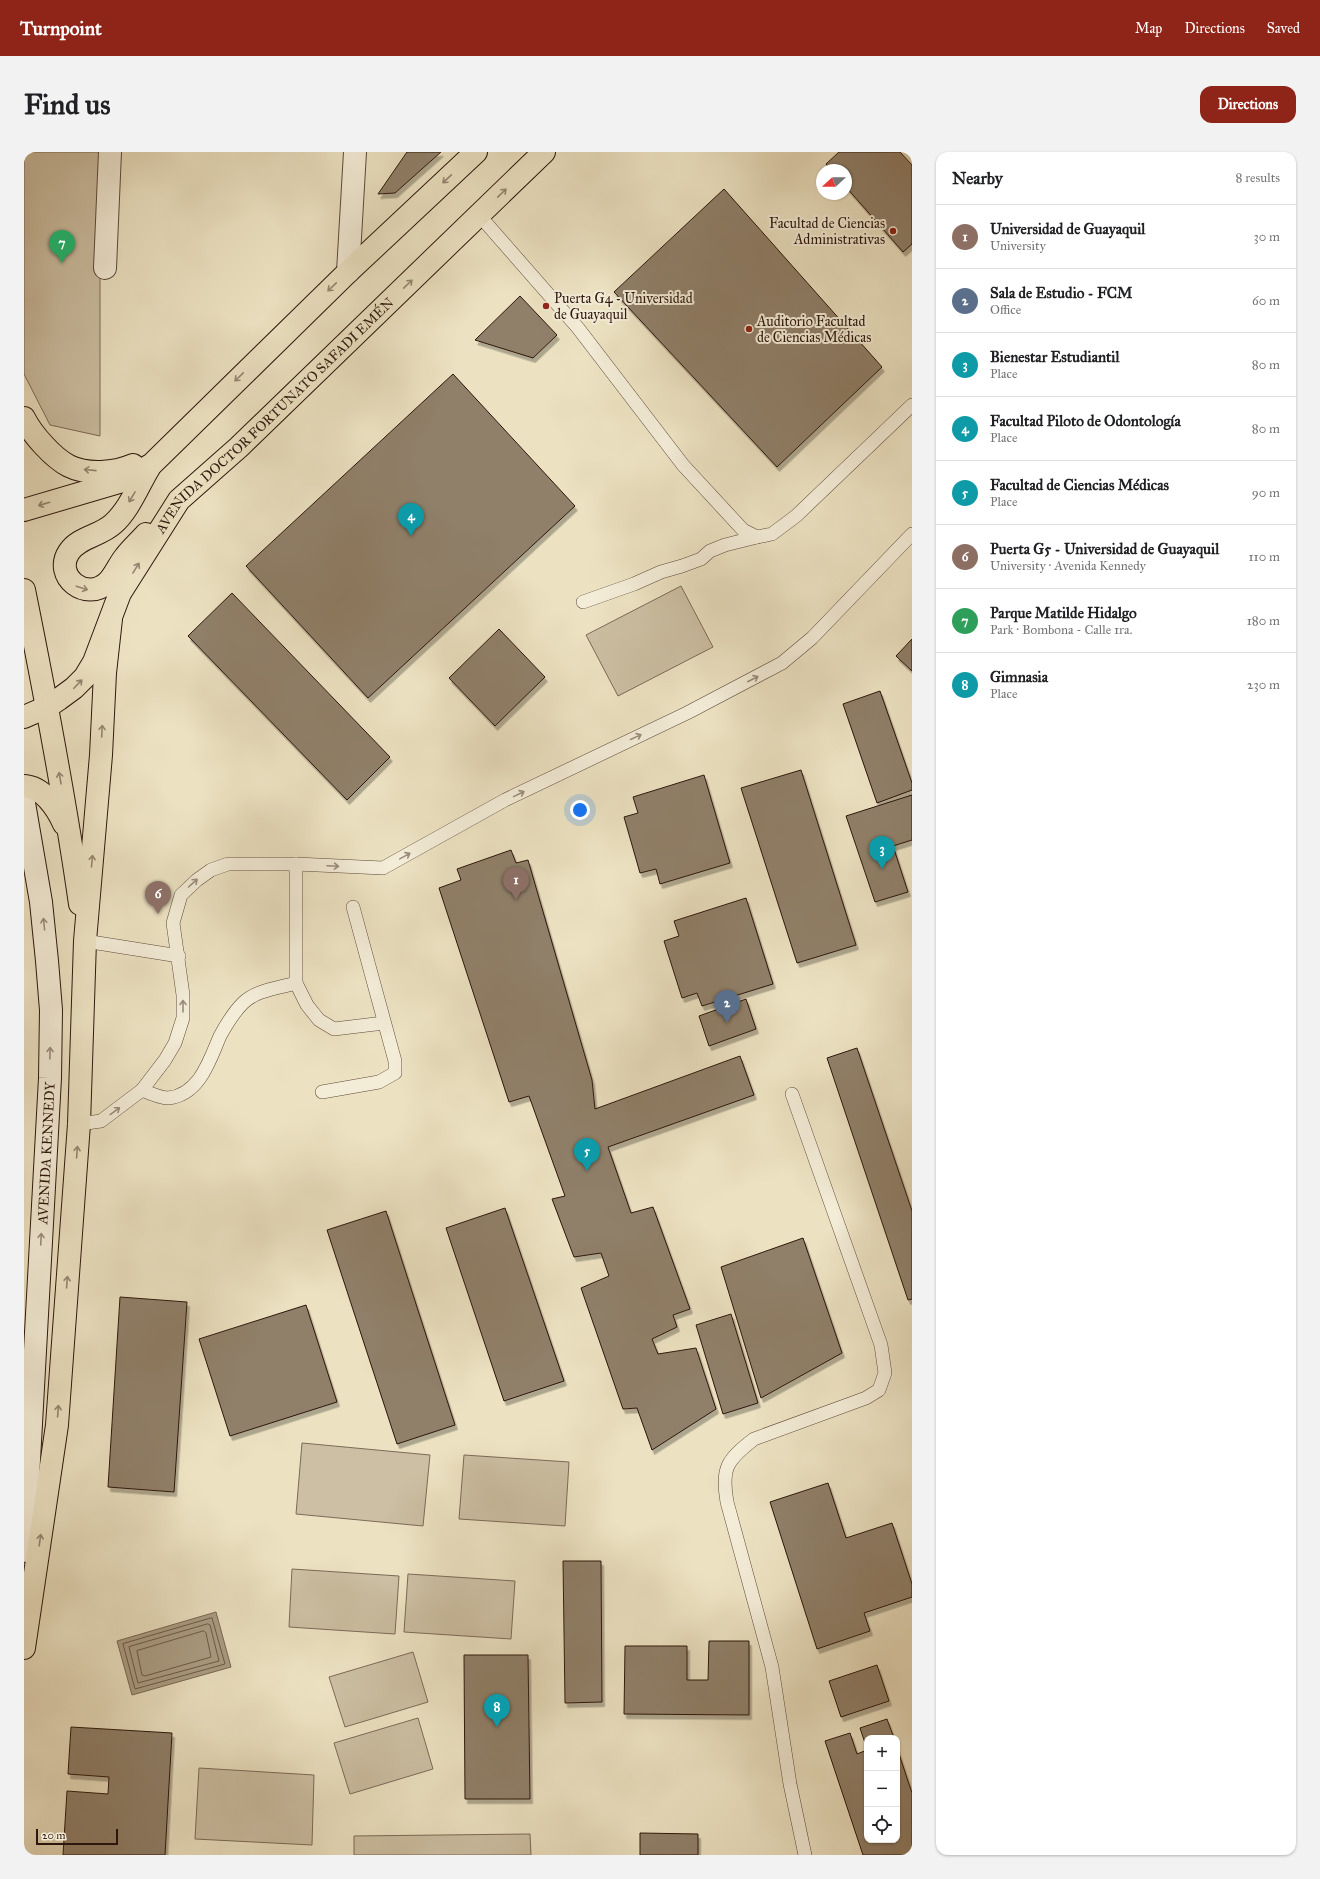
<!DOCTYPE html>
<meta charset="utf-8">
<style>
body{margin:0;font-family:"IM FELL Great Primer",serif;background:#f2f2f2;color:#202124}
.controls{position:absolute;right:12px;bottom:12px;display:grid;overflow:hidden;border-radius:8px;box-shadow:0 1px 3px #0004}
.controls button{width:36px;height:36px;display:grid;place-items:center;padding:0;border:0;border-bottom:1px solid #e0e0e0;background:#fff;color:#202124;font:20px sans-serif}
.compass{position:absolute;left:792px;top:12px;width:36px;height:36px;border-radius:50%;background:#fff;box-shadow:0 1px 3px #0004;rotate:249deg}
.scale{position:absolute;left:12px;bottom:10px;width:82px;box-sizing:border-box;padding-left:4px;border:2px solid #2d160d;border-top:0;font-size:11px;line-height:14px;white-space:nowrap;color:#2d160d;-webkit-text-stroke:3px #f3ecd7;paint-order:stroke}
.you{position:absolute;left:556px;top:658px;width:14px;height:14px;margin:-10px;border:3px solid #fff;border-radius:50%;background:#1a73e8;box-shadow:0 0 0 6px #1a73e833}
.badge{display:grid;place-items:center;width:26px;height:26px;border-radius:50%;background:#8f2418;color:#fff;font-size:13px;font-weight:700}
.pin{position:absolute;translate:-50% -33px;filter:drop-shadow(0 1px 2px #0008)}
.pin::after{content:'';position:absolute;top:21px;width:14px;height:12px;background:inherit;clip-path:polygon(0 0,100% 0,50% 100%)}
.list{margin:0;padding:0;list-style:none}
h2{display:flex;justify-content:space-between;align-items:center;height:52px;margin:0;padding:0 16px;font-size:17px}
h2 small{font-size:13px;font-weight:400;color:#757577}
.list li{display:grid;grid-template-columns:26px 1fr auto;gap:12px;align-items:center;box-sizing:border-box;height:64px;padding:0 16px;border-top:1px solid #e0e0e0}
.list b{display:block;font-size:15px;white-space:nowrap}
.list p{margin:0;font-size:13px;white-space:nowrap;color:#757577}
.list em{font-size:13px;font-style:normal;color:#757577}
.icon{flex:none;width:22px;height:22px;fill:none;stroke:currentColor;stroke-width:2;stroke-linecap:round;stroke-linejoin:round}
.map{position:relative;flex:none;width:888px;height:1703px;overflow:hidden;border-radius:12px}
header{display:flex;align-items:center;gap:24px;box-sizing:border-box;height:56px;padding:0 20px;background:#8f2418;color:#fff}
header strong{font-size:19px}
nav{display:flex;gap:22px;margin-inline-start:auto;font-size:14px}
.intro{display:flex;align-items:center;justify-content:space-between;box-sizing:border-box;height:96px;padding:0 24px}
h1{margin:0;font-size:28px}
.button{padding:10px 18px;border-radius:12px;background:#8f2418;color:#fff;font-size:14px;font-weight:700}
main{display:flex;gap:24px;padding:0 24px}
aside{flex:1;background:#fff;border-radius:12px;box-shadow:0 1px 3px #0004}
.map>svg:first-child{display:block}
.green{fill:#ccbfa3;stroke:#7c6a58}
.water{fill:#ab9d84;stroke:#796754}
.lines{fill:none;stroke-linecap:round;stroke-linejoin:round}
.shore{stroke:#6c5a48;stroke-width:1}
.building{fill:#90806b;stroke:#2d160d;filter:url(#shadow)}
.lane-casing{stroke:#5d493a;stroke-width:14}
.street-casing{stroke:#5d493a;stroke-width:24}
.secondary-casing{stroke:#2d160d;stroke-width:24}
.primary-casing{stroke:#2d160d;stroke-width:24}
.lane{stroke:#f3ecd7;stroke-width:13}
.street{stroke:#f3ecd7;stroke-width:22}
.secondary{stroke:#f3ecd7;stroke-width:22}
.primary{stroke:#ece2c2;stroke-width:22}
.oneway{stroke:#968671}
.oneway2{stroke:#9a8c7c}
.poi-dot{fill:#8f2418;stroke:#f3ecd7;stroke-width:1.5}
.labels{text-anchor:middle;stroke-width:4;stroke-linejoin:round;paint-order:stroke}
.poi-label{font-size:14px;fill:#2d160d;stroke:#f3ecd7;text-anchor:start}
.street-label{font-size:14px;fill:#2d160d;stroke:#f3ecd7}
</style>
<header>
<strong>Turnpoint</strong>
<nav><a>Map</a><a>Directions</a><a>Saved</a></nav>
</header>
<div class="intro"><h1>Find us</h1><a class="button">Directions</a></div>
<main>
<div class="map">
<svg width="888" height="1703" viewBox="0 0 888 1703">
<defs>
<filter id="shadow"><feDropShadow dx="2.5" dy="4.5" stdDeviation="0" flood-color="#0004"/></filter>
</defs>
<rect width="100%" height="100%" fill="#ece2c2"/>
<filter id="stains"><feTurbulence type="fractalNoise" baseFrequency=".005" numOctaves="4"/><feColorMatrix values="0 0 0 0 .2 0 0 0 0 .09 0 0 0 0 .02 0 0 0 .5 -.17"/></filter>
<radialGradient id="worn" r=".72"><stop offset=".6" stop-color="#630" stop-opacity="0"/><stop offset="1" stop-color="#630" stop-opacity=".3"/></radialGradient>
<g class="green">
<path d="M0,0H76V284L26,273L0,222Z"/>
<path d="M657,434L689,495L594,544L562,483Z"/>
<path d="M278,1291L406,1303L399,1374L272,1362Z"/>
<path d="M440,1303L545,1310L541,1374L435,1367Z"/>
<path d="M268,1417L375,1424L371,1482L265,1475Z"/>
<path d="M384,1422L491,1429L487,1487L380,1480Z"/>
<path d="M389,1500L404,1550L321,1575L305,1525Z"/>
<path d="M394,1566L409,1617L326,1642L310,1591Z"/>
<path d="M175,1616L290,1623L288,1693L171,1687Z"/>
<path d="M506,1682L507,1703H330V1684Z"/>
</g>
<path class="water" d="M192,1460L207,1515L108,1543L93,1489Z"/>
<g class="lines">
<g class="shore">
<path d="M188,1466L201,1512L111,1537L99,1492Z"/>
<path d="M184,1472L186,1473L195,1509L114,1531L105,1495Z"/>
<path d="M180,1479L182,1481L187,1505L121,1524L118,1523L113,1499Z"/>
</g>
</g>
<g class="building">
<path d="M383,0H417L371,41L354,42Z"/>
<path d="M815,0H876L888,13V92L879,100L822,35V18H807L802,12Z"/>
<path d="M700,37L858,215L753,315L590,140Z"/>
<path d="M496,144L533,183L509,206L451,188Z"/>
<path d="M429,222L551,354L344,546L222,414Z"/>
<path d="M208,441L366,605L323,648L164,484Z"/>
<path d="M475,477L521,525L471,574L425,526Z"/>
<path d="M888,487V519L872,504Z"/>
<path d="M856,539L888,631V638L853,651L819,552Z"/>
<path d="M777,618L832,793L773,811L717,636Z"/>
<path d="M680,623L706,711L636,732L632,717L616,721L600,665L614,661L609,645Z"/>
<path d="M888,643V688L869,694L884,740L851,750L822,664Z"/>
<path d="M487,698L492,711L504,708L568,928L571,957L716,904L730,943L584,995L607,1061L629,1055L666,1157L649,1163L653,1175L628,1187L634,1202L672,1196L692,1257L628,1298L613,1256L599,1257L557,1136L585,1124L577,1101L550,1105L528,1047L541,1044L505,944L485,950L415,736L437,728L433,717Z"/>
<path d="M722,746L749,832L678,854L673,841L658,846L640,789L655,784L650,769Z"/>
<path d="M722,847L732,877L685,894L675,864Z"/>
<path d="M833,896L888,1059V1147L884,1148L803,906Z"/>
<path d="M481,1056L540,1229L480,1249L422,1076Z"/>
<path d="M362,1059L431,1273L373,1292L303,1078Z"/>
<path d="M779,1086L818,1201L737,1246L697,1115Z"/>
<path d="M96,1145L163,1150L150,1340L84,1335Z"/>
<path d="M282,1153L313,1250L206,1284L175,1187Z"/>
<path d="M707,1162L734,1251L699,1262L672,1173Z"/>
<path d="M804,1331L822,1386L868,1371L888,1432V1445L840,1461L846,1479L793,1497L746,1350Z"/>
<path d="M539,1409H577L578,1550L541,1551Z"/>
<path d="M685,1489H725V1563L600,1562L601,1494H663V1528H684Z"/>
<path d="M440,1503H504L506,1647H441Z"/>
<path d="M853,1513L865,1549L817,1565L805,1529Z"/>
<path d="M863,1567L870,1586H843V1597L836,1576Z"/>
<path d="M47,1575L148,1581L141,1703H39L43,1639L84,1642L85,1625L44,1622Z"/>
<path d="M826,1581L833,1602L843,1598V1688H873V1596L888,1641V1703H839L801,1589Z"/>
<path d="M616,1681L674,1682V1703H616Z"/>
</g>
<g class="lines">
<g class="lane-casing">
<g id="lane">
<path d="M455,63L554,176L659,313L719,378L733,385L748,382L772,364L888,253"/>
<path d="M559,450L610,432L637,420L658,414L677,407L686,399L701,393L733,385"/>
<path d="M272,712V831L283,853L295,868L310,877L360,871"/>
<path d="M61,789L155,804"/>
<path d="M118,938C125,941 137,946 144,946C176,943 186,907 196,884C202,873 210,860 219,851C232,838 255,836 272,831"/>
<path d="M298,940L355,930L371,921V909L329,755"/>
<path d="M768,942L857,1193L861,1221L855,1238L842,1246L730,1287C703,1308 697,1316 703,1350L748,1515L766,1632L781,1703"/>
<path d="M55,972L77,969L118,938L141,908L151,891L159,866V843L149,771L157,743L173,728L187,718L204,712H272L359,716L481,648L663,561L758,511L788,486L888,382"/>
</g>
</g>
<g class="street-casing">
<g id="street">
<path d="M81,116L86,0"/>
<path d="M324,120L331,0"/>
</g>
</g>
<g class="secondary-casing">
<path id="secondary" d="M0,651L17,750L23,809L27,858L26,926L0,1399"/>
</g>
<g class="primary-casing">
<g id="primary">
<path d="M0,266C8,282 29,306 45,314C63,323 91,321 109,313"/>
<path d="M0,358L102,328L128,312L324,120L452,0"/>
<path d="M122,382C115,390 107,397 101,405C95,412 91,423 84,430C62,451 29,424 45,400C55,385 76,384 89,372C105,358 114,334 125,316"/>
<path d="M0,438C21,542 41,647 56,752"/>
<path id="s1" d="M0,565L23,555L35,547L50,536L61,525L70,510L96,441L155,348L215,295L520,0"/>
<path d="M0,634C19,635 33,656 40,672"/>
<path d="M0,1496L33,1273L55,972L61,789L77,603L81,521L87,467"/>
</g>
</g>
<use href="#lane" class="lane"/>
<use href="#street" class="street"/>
<use href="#secondary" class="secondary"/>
<use href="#primary" class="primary"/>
</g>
<defs><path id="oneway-shaft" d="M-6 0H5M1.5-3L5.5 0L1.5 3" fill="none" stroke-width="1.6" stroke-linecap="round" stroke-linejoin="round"/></defs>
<g class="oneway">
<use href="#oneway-shaft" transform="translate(423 27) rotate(137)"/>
<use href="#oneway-shaft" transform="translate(478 41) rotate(-44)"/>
<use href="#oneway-shaft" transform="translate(384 132) rotate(-44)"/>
<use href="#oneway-shaft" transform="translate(308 135) rotate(136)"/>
<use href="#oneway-shaft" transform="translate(215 225) rotate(136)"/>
<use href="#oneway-shaft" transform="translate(66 318) rotate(-174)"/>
<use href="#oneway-shaft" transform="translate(108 345) rotate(121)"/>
<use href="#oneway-shaft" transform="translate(20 352) rotate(164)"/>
<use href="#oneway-shaft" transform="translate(112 416) rotate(-58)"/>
<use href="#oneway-shaft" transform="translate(58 436) rotate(18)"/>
<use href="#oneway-shaft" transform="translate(54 532) rotate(-46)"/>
<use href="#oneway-shaft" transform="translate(78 579) rotate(-87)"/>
<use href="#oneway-shaft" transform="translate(36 626) rotate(-100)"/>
<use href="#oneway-shaft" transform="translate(68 709) rotate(-85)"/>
<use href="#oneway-shaft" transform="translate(53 1000) rotate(-86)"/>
<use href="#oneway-shaft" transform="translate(43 1130) rotate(-86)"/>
<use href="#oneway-shaft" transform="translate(34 1259) rotate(-86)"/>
<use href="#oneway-shaft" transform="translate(16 1388) rotate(-82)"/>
</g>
<g class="oneway2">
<use href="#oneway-shaft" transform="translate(729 527) rotate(-27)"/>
<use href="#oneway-shaft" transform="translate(612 585) rotate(-25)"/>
<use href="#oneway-shaft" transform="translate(495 642) rotate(-26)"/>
<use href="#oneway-shaft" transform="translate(381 704) rotate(-29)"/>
<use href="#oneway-shaft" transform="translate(309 714) rotate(3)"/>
<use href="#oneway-shaft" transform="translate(169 731) rotate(-42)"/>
<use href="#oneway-shaft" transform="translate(20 772) rotate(-96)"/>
<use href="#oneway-shaft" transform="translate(159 854) rotate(-90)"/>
<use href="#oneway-shaft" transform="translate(26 901) rotate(-89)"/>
<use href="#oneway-shaft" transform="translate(91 959) rotate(-36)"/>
<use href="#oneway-shaft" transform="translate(17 1087) rotate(-87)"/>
</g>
<g class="poi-dot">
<circle cx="869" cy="79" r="4"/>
<circle cx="522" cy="154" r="4"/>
<circle cx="725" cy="177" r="4"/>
</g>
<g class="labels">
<g class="poi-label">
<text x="861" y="76" text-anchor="end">Facultad de Ciencias<tspan x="861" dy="16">Administrativas</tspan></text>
<text x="530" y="151">Puerta G4 - Universidad<tspan x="530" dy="16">de Guayaquil</tspan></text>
<text x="733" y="174">Auditorio Facultad<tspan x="733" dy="16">de Ciencias Médicas</tspan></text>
</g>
<g class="street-label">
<text dy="5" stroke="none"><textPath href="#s1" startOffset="402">AVENIDA DOCTOR FORTUNATO SAFADI EMÉN</textPath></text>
<text transform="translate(22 1001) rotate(-87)" y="5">AVENIDA KENNEDY</text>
</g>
</g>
<rect width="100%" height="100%" filter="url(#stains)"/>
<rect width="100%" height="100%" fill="url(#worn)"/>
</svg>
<div class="controls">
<button>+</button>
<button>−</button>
<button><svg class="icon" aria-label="locate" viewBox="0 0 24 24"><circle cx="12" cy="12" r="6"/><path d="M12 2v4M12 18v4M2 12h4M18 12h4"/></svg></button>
</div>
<svg class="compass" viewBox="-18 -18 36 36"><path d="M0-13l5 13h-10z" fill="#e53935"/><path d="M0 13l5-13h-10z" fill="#757577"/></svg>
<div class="scale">20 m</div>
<div class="you"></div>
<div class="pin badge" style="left:492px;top:748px;background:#8d6e63">1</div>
<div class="pin badge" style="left:703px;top:871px;background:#5c6f8a">2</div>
<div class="pin badge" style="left:858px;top:717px;background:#0f9aa8">3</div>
<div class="pin badge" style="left:387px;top:384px;background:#0f9aa8">4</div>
<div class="pin badge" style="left:563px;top:1019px;background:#0f9aa8">5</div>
<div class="pin badge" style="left:134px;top:762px;background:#8d6e63">6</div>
<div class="pin badge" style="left:38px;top:111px;background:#2e9e5b">7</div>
<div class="pin badge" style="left:473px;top:1575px;background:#0f9aa8">8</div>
</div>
<aside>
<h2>Nearby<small>8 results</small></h2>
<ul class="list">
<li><span class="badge" style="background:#8d6e63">1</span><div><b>Universidad de Guayaquil</b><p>University</p></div><em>30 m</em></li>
<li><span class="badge" style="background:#5c6f8a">2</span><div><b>Sala de Estudio - FCM</b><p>Office</p></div><em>60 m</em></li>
<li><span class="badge" style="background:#0f9aa8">3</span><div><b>Bienestar Estudiantil</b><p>Place</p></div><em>80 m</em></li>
<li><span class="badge" style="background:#0f9aa8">4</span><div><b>Facultad Piloto de Odontología</b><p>Place</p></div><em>80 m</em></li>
<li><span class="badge" style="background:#0f9aa8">5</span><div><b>Facultad de Ciencias Médicas</b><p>Place</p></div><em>90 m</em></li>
<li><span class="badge" style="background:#8d6e63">6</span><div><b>Puerta G5 - Universidad de Guayaquil</b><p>University · Avenida Kennedy</p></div><em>110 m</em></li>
<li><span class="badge" style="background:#2e9e5b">7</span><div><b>Parque Matilde Hidalgo</b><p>Park · Bombona - Calle 1ra.</p></div><em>180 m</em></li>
<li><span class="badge" style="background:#0f9aa8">8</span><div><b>Gimnasia</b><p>Place</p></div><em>230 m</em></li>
</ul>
</aside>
</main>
